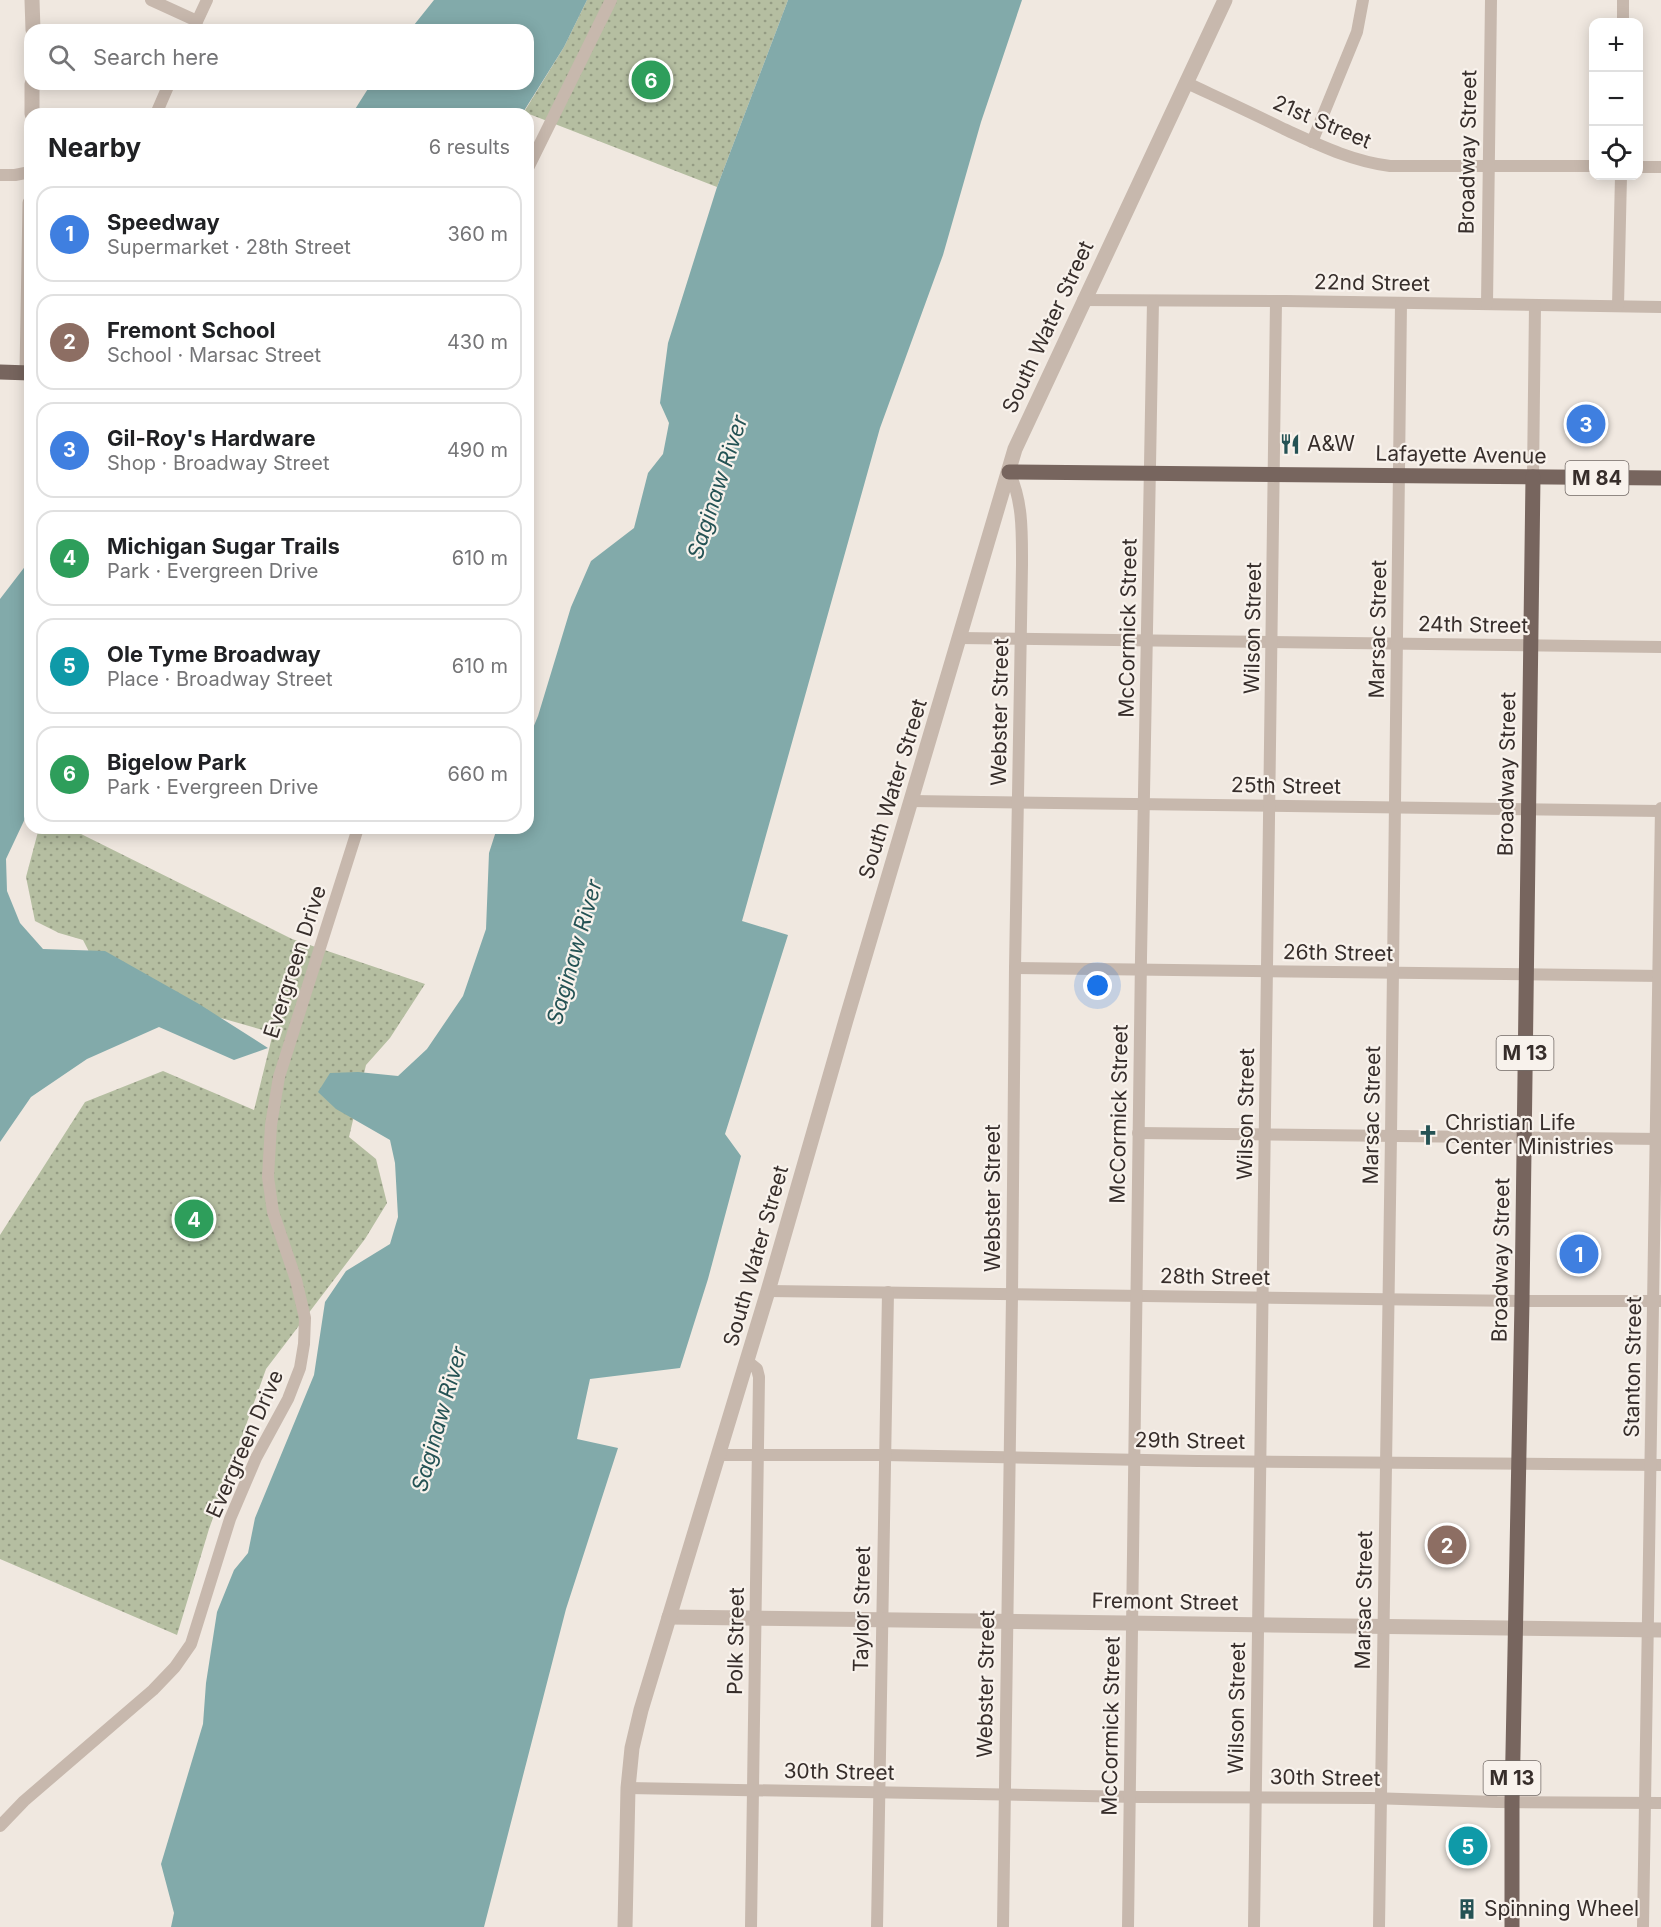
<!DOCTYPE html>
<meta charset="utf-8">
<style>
body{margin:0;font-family:Inter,sans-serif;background:#f2f2f2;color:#202124}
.controls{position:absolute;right:18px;top:18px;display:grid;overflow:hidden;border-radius:12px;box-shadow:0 3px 15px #0003}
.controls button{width:54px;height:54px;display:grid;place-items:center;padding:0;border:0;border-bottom:2px solid #e0e0e0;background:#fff;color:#202124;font:30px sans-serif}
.you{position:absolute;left:1098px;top:986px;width:21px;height:21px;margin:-15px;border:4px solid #fff;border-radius:50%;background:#1a73e8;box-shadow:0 0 0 9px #1a73e833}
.badge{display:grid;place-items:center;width:39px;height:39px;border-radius:50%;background:#245254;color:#fff;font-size:20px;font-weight:700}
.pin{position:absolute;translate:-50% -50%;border:3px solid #fff;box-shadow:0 2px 6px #0006}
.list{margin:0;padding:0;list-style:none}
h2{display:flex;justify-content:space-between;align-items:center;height:78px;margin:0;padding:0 24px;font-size:26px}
h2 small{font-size:20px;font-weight:400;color:#757577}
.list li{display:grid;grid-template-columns:39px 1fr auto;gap:18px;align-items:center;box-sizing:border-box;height:96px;margin:0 12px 12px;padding:0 12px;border:2px solid #e0e0e0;border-radius:18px}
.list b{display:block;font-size:22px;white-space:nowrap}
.list p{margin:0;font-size:20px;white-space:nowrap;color:#757577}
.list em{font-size:20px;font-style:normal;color:#757577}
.icon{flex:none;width:33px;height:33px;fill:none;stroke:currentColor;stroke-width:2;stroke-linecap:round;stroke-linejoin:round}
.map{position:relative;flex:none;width:1661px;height:1927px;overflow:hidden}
.search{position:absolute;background:#fff;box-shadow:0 3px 15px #0003;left:24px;top:24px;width:510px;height:66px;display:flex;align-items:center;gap:15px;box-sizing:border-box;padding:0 21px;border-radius:18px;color:#757577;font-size:22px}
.panel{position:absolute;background:#fff;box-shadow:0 3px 15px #0003;left:24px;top:108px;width:510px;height:726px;border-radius:18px}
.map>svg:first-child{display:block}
.park{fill:url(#park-dots)}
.water{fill:#82aaaa}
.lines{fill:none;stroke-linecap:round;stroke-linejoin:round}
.minor{stroke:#c7b8ad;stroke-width:12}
.tertiary{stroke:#c7b8ad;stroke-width:15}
.primary{stroke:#77655e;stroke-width:15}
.labels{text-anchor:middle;stroke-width:4.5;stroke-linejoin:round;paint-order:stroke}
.shield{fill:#f8f2ec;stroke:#716965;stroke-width:1.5}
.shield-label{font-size:20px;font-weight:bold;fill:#372e2b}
.street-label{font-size:21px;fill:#372e2b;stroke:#f8f2ec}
.poi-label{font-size:21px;fill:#372e2b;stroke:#f8f2ec;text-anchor:start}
.water-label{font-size:22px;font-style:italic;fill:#245254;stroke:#f8f2ec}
</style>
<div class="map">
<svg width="1661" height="1927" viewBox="0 0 1661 1927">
<defs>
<pattern id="park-dots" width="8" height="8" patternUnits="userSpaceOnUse" patternTransform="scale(1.5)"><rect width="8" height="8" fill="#b5bea1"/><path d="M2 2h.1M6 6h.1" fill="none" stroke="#949b83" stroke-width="1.8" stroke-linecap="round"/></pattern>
</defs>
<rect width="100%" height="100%" fill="#f0e8e0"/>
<g class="park">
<path d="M587,0H788L717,187L524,112L564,47Z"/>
<path d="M39,828H69L292,939L425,984L390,1038L366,1065L349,1137L376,1159L387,1203L365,1239L266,1369L209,1529L177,1635L0,1559V1235L85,1102L163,1071L254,1110L273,1033L106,985L83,940L59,933L35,921L26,877Z"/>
</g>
<g class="water">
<path d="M434,0H587L564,47L522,114H352L371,84H528V30H410Z"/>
<path d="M788,0H1022L981,122L943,255L880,428L742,921L788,935L725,1134L741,1156L708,1279L680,1368L590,1379L577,1439L618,1448L566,1609L484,1927H171L174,1913L161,1864L203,1724L206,1683L217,1612L234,1570L248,1553L255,1518L314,1375L325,1302L346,1271L390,1244L398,1217L395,1163L390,1140L336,1109L318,1092L330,1073L358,1072L398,1076L427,1049L463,996L486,929L489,853L497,828H528V740L538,716L571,607L591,561L634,528L648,473L663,454L669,423L660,403L668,343L717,187Z"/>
<path d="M30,560V808L6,859L7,891L20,923L43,949L105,951L199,1004L268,1048L234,1060L159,1027L87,1059L31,1097L0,1142V599Z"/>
</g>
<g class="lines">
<g class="minor">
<path d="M151,0L197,21"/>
<path d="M1623,22V0"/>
<path d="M193,30L207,0"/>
<path d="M1187,83C1219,98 1252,113 1284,129C1319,145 1351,161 1390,166H1594"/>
<path d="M156,114L169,84"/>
<path d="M1312,142L1357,32L1363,0"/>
<path d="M1638,167H1661"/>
<path d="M528,168L611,0"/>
<path d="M0,175H15L30,172"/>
<path d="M1083,300L1286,301L1661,307"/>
<path d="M1487,304L1491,0"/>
<path d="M1618,306L1621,176"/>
<path d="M1533,477L1535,305"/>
<path d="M960,638L1661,647"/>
<path d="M911,801L1661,811"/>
<path d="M1015,968L1661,976"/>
<path d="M1138,1133L1661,1139"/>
<path d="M768,1291L1522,1301H1661"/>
<path d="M747,1361L757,1369L759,1377L751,1927"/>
<path d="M718,1455H884L1197,1461L1661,1465"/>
<path d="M628,1788L1140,1797L1370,1798L1497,1802L1661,1803"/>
<path d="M0,1826L24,1801L153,1690L175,1667L191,1644L230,1519L256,1458L288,1399L300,1368L304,1344L305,1318L296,1280L273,1212L268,1177L271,1125L279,1077L358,828"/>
<path d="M877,1927L888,1292"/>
<path d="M1003,1927L1012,1295L1015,968L1022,565C1022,533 1023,501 1009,472"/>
<path d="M1128,1927L1141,958L1153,301"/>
<path d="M1254,1927L1276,301"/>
<path d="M1379,1927L1391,1136L1401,303"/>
<path d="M1643,1927L1661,808"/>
</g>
<g class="tertiary">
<path d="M32,0L33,30"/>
<path d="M32,114V84"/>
<path d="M27,372L30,203"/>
<path d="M669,1617L1661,1630"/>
<path d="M625,1927L628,1788L632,1748L641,1710L768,1291L846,1020L1015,449L1225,0"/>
</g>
<g class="primary">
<path d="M0,372L30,373"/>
<path d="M1009,472L1661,478"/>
<path d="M1512,1927V1802L1522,1301L1533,477"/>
</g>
</g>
<defs>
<g id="restaurant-bare" transform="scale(1.62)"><path d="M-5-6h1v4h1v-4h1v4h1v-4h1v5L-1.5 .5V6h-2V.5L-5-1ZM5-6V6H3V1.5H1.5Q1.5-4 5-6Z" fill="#245254" stroke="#f8f2ec" stroke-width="2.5" paint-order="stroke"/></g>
<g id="church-bare" transform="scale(1.62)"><path d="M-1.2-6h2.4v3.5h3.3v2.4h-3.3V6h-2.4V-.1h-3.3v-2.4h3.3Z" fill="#245254" stroke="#f8f2ec" stroke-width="2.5" paint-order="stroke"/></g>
<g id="building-bare" transform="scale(1.62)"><path d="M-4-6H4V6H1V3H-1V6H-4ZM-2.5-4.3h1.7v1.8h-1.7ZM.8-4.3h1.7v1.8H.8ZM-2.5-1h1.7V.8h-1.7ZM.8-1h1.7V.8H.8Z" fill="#245254" stroke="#f8f2ec" stroke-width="2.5" paint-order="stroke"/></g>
</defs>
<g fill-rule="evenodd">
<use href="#restaurant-bare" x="1290" y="444"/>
<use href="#church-bare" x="1428" y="1135"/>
<use href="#building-bare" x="1467" y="1909"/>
</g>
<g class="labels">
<g class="shield">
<rect x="1565.5" y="461" width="63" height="34" rx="4.5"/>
<rect x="1496.5" y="1036" width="57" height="34" rx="4.5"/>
<rect x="1483.5" y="1761" width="57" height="34" rx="4.5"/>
</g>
<g class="shield-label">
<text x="1597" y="485">M 84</text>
<text x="1525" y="1060">M 13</text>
<text x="1512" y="1785">M 13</text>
</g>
<g class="street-label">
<text transform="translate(1322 122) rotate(23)" y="7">21st Street</text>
<text transform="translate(1468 152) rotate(-89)" y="7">Broadway Street</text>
<text transform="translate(1372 283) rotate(1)" y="7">22nd Street</text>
<text transform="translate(1048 327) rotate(-65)" y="7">South Water Street</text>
<text transform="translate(1461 455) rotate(1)" y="7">Lafayette Avenue</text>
<text transform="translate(1473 625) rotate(1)" y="7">24th Street</text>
<text transform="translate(1128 628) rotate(-89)" y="7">McCormick Street</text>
<text transform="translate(1253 628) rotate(-89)" y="7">Wilson Street</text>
<text transform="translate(1378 629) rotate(-89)" y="7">Marsac Street</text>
<text transform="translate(1000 712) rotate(-89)" y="7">Webster Street</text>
<text transform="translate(1507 774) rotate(-89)" y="7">Broadway Street</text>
<text transform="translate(1286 786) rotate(1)" y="7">25th Street</text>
<text transform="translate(893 789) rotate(-73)" y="7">South Water Street</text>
<text transform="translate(1338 953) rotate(1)" y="7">26th Street</text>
<text transform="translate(295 962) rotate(-72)" y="7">Evergreen Drive</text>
<text transform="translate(1119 1114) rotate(-89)" y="7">McCormick Street</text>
<text transform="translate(1246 1114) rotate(-89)" y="7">Wilson Street</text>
<text transform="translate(1372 1115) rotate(-89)" y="7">Marsac Street</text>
<text transform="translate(993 1198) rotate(-90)" y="7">Webster Street</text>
<text transform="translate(756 1256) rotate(-74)" y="7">South Water Street</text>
<text transform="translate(1501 1260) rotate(-89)" y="7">Broadway Street</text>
<text transform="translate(1215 1277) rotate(1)" y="7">28th Street</text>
<text transform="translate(1633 1367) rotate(-89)" y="7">Stanton Street</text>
<text transform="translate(1190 1441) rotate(1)" y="7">29th Street</text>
<text transform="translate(245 1444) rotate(-66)" y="7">Evergreen Drive</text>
<text transform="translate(1364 1600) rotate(-89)" y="7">Marsac Street</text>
<text transform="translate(1165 1602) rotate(1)" y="7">Fremont Street</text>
<text transform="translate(862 1609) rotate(-89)" y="7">Taylor Street</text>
<text transform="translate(736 1641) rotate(-89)" y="7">Polk Street</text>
<text transform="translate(986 1684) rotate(-89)" y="7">Webster Street</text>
<text transform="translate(1237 1708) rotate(-89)" y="7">Wilson Street</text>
<text transform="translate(1111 1726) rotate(-89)" y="7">McCormick Street</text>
<text transform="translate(839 1772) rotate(1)" y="7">30th Street</text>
<text transform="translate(1325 1778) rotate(1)" y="7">30th Street</text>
</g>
<g class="poi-label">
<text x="1307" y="451">A&amp;W</text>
<text x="1445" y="1130">Christian Life<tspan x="1445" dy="24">Center Ministries</tspan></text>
<text x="1484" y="1916">Spinning Wheel</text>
</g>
<g class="water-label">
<text transform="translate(717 487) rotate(-72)" y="8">Saginaw River</text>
<text transform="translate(574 952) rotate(-74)" y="8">Saginaw River</text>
<text transform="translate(439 1419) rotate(-74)" y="8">Saginaw River</text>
</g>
</g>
</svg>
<div class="controls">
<button>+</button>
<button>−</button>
<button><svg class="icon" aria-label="locate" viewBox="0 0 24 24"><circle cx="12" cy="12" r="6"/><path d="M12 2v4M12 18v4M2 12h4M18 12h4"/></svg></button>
</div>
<div class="you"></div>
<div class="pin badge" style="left:1579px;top:1254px;background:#3f7fe0">1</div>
<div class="pin badge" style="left:1447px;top:1545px;background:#8d6e63">2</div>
<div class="pin badge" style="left:1586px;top:424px;background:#3f7fe0">3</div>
<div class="pin badge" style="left:194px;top:1219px;background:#2e9e5b">4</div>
<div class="pin badge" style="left:1468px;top:1846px;background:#0f9aa8">5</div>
<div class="pin badge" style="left:651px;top:80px;background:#2e9e5b">6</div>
<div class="search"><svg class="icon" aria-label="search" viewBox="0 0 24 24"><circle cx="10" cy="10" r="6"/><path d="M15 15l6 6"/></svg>Search here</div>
<section class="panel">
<h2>Nearby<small>6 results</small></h2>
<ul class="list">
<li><span class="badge" style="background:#3f7fe0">1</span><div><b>Speedway</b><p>Supermarket · 28th Street</p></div><em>360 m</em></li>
<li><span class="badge" style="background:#8d6e63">2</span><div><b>Fremont School</b><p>School · Marsac Street</p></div><em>430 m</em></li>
<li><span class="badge" style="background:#3f7fe0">3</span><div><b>Gil-Roy's Hardware</b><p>Shop · Broadway Street</p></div><em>490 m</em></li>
<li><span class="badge" style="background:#2e9e5b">4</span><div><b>Michigan Sugar Trails</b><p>Park · Evergreen Drive</p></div><em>610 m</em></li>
<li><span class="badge" style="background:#0f9aa8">5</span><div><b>Ole Tyme Broadway</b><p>Place · Broadway Street</p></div><em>610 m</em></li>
<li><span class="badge" style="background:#2e9e5b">6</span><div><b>Bigelow Park</b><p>Park · Evergreen Drive</p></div><em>660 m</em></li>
</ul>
</section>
</div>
